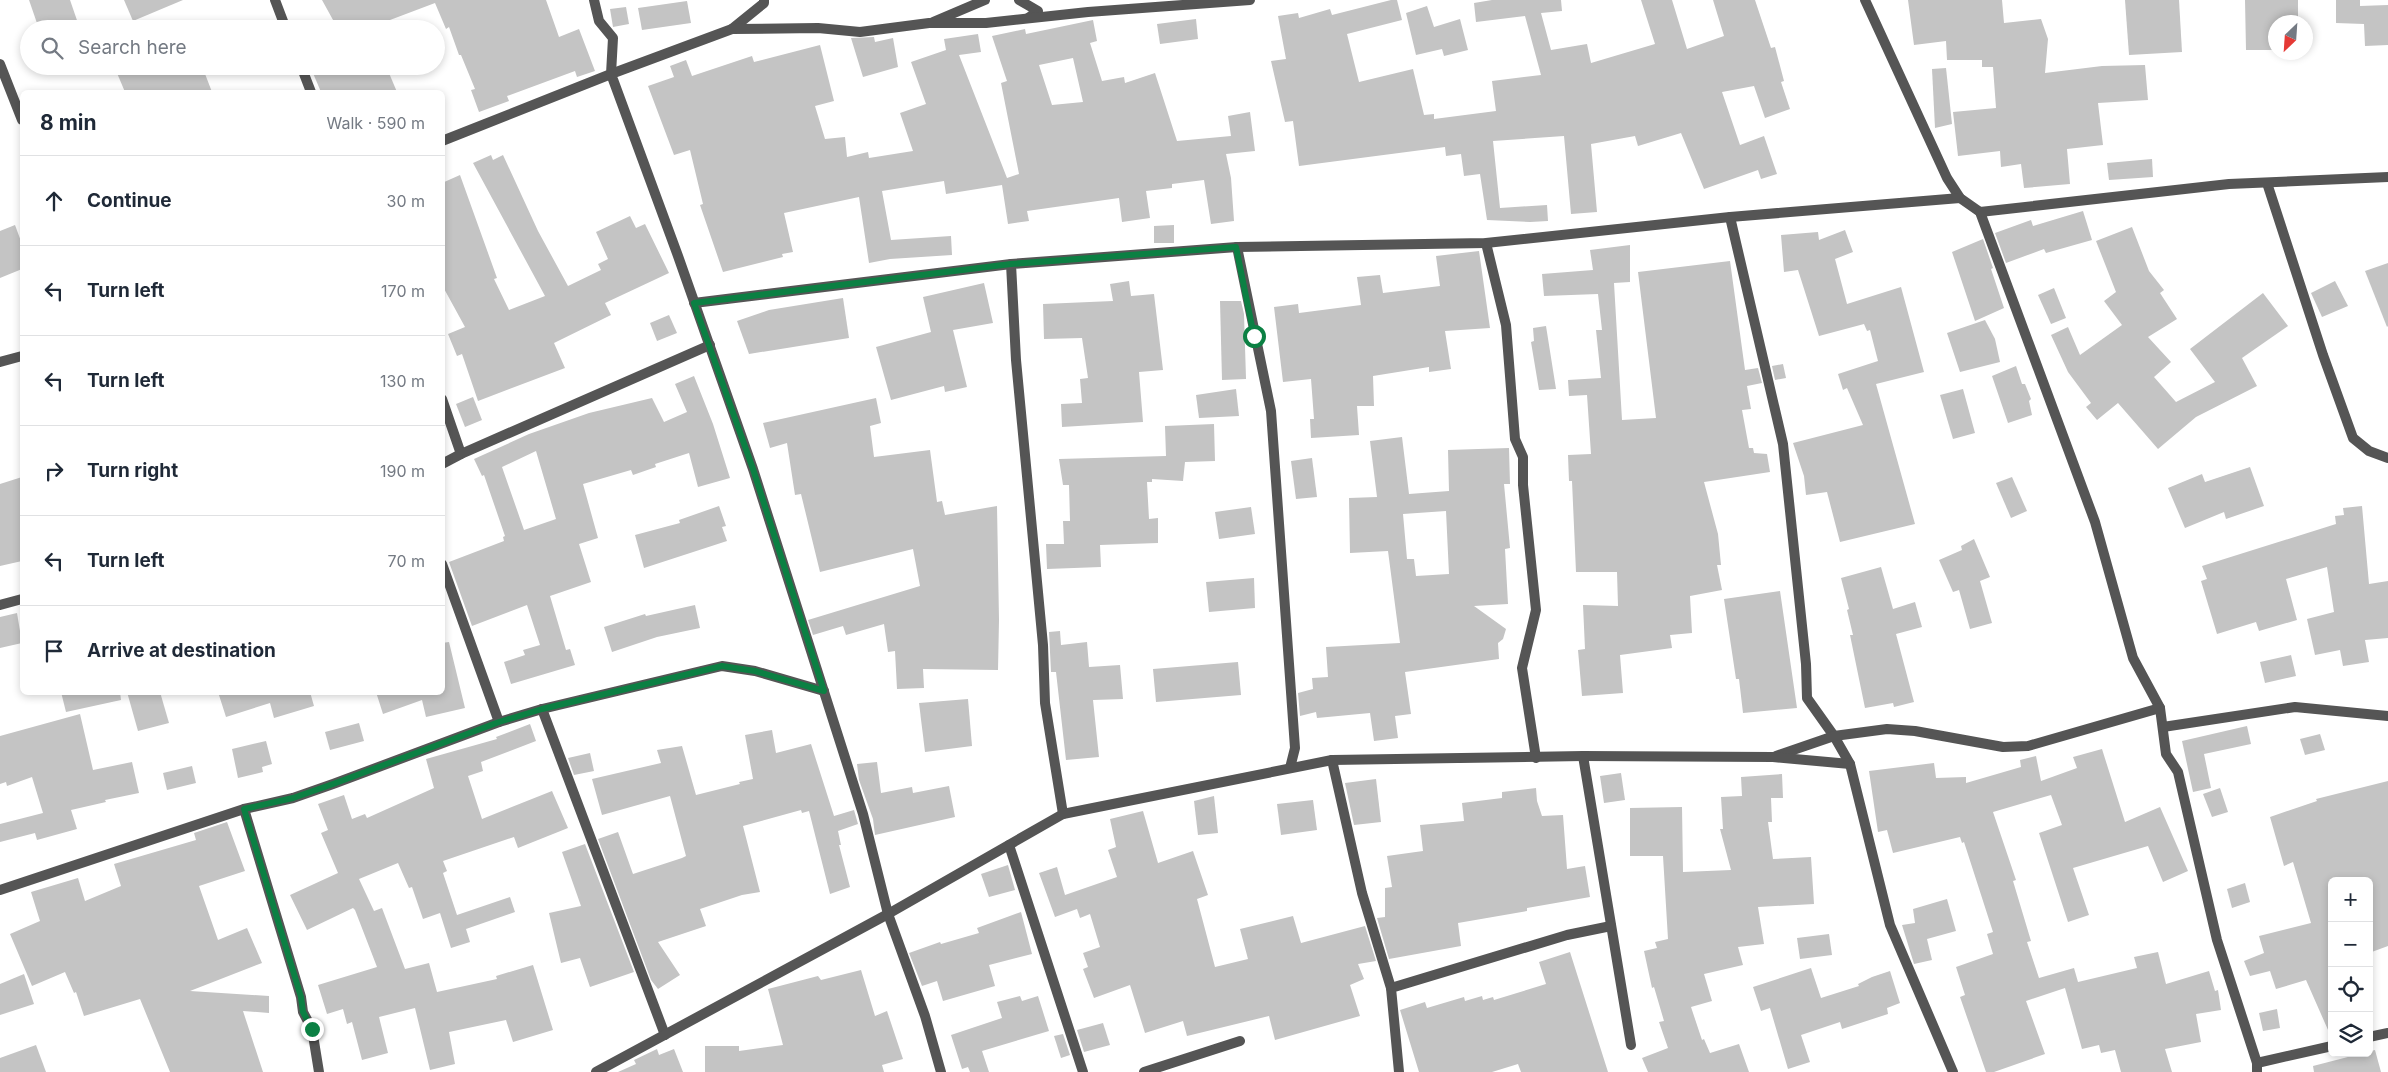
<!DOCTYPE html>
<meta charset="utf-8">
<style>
body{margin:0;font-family:Inter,sans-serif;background:#f2f2f3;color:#1f2937}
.controls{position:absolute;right:15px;bottom:15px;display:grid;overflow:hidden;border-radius:8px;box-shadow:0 2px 8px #0003}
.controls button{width:45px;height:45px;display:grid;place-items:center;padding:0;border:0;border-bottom:1px solid #e0e1e3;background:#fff;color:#1f2937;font:25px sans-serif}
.compass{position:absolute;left:2268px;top:15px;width:45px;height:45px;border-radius:50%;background:#fff;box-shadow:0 2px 8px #0003;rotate:205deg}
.stop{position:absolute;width:15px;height:15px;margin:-11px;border:4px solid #0b8043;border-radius:50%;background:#fff}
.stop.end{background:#0b8043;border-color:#fff;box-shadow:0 1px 5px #0008}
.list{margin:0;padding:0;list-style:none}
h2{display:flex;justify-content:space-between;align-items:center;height:65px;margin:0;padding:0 20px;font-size:21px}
h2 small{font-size:16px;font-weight:400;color:#747a83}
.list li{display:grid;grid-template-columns:32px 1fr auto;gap:15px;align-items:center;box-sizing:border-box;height:90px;padding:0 20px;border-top:1px solid #e0e1e3}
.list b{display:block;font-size:19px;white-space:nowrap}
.list em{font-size:16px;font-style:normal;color:#747a83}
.icon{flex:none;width:28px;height:28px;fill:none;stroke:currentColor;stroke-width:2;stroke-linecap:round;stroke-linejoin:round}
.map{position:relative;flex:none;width:2388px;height:1072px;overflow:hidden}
.search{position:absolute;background:#fff;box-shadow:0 2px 8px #0003;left:20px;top:20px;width:425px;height:55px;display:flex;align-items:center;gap:12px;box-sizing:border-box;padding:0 18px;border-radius:28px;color:#747a83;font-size:19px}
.panel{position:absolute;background:#fff;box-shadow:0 2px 8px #0003;left:20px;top:90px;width:425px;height:605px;border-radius:8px}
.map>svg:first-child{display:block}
.building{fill:#c4c4c4;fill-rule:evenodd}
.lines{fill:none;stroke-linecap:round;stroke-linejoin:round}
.street{stroke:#555;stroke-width:10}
.route{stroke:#0b8043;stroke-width:6}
</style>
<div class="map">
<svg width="2388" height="1072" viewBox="0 0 2388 1072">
<rect width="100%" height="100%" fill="#fff"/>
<g class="building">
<path d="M29,0H70L80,29H39Z"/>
<path d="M124,0H183L133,21Z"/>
<path d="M322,0H546L559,37L579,29L595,71L577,77L575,71L507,96L509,101L479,112L471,90L475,89L461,55H459L449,27L446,29L435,3L390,20L394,29H338Z"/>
<path d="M1391,0H1397L1402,20L1347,34L1359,82L1413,69L1424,115L1434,114V119L1496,111L1492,81L1541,75L1525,16L1476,22L1474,3L1492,0H1561L1562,11L1541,13L1551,50L1587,44L1591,63L1655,44L1641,0H1672L1687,49L1724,36L1713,0H1755L1771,48L1775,47L1784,81L1781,82L1790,109L1765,118L1754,86L1722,92L1740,145L1764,136L1777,174L1761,179L1758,170L1704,189L1681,133L1638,146L1635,136L1591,144L1597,212L1571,214L1564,136L1493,141L1500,208L1547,205L1548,221L1530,222L1487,220L1480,174L1464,176L1461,154L1446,156L1445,147L1299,166L1293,121L1285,122L1271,61L1286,59L1278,16L1298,13L1299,18L1330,9L1332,15Z"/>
<path d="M1908,0H2002L2004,23L2041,19L2048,39L2045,73L2102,66L2145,65L2148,100L2098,103L2103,145L2067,149L2070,184L2024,188L2021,164L2001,167L2000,151L1958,156L1953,112L1996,108L1993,67H1982V60H1947L1946,41L1914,45Z"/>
<path d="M2125,0H2179L2182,52L2129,55Z"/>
<path d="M2245,0H2298V22H2276V50H2246Z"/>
<path d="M2336,0H2360V6L2388,5V45L2365,46L2364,24L2336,23Z"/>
<path d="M687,1L691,23L642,30L638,8Z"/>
<path d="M1427,6L1434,27L1460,19L1468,50L1444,56L1442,49L1416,55L1406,13Z"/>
<path d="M626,7L629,24L613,27L610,9Z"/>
<path d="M1196,19L1198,39L1160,44L1157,24Z"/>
<path d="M1093,20L1097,41L1090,43L1102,81L1124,77L1125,83L1155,73L1177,141L1231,136L1228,116L1250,112L1255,151L1226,154L1231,178L1234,221L1211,224L1204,180L1172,184V188L1146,191L1150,218L1122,222L1119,198L1027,211L1029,221L1008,224L1002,185L946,194L944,181L882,191L891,240L951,236L952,255L890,259L869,263L859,197L784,213L793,252L782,254L783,257L723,272L700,205L703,204L690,150L674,155L648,86L674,77L670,66L686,60L692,76L752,56L754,62L820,45L834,101L815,106L825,139L845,137L847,157L868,152L869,158L913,151L900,113L926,104L911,62L946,50L944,39L978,34L981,52L959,55L1007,178L1019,174L1001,83L1007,81L992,36L1025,29L1026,34ZM1073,58L1083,102L1052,105L1039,65Z"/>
<path d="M874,37L875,42L893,38L898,67L863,77L851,38Z"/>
<path d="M114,66H151L154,74L178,66H202L212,92H125Z"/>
<path d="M310,66H386L397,92H321Z"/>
<path d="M1946,68L1952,124L1935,128L1932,69Z"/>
<path d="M491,155L493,160L503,155L538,231L568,286L601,270L598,264L608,259L596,232L630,216L636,228L645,224L669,273L605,303L611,315L554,343L565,368L478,401L462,354L457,356L448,334L465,327L442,285V183L460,175L497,278L494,279L509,310L545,296L473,163Z"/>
<path d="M2152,159L2153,177L2109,180L2107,163Z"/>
<path d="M2083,211L2092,240L2046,253L2044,249L2006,263L1995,233L2031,220L2033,226Z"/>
<path d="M15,225L22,244V269L0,278V231Z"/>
<path d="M1174,225V243H1154V226Z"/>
<path d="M2132,227L2149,271L2164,290L2160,293L2177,319L2148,337L2171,362L2154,377L2176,402L2215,382L2190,349L2263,293L2288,326L2242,358L2257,386L2196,417L2158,449L2118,403L2097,420L2086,407L2091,403L2068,372L2051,335L2068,327L2080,355L2122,325L2104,301L2116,292L2096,241Z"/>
<path d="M1845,230L1853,252L1835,259L1847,304L1901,287L1924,372L1876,384L1915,524L1840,542L1827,492L1806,495L1804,476L1793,443L1863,425L1847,388L1843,390L1838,374L1878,361L1870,330L1867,331L1864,324L1819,336L1798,270L1784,272L1781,235L1818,232L1819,240Z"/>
<path d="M1983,239L1993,268L1991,269L2004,308L1975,321L1952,252Z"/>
<path d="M1630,245V282L1614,283L1622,420L1656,418L1638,272L1730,261L1745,370L1758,368L1762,383L1747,386L1751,409L1742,410L1749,448H1753L1754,453L1767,454L1770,472L1704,482L1718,534L1721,565H1717L1722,590L1690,596L1692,633L1670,635L1672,648L1620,655L1623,693L1582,696L1578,650L1585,649L1583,605L1618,606L1617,572H1576L1572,481H1569L1568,455L1591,454L1587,395L1569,396L1568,380L1601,378L1596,330H1602L1598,294L1544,296L1542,274L1593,270L1590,250Z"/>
<path d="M1479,251L1490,328L1445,331L1451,369L1429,372V367L1373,376L1374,406H1357L1359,435L1311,438L1310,419H1314L1311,379L1283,382L1274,307L1298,304L1299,313L1361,305L1357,277L1380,275L1383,293L1440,286L1436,256Z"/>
<path d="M2388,263V326L2387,327L2365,271Z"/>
<path d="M1129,281L1131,296L1154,294L1163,370L1139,372L1143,422L1062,427L1061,404L1082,403L1080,379L1088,378L1082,338L1044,339L1043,304L1113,301L1110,284Z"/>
<path d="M2335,281L2348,306L2322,317L2311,293Z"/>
<path d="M984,283L993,323L953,330L967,387L945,392L944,386L891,400L876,347L931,332L923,297Z"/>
<path d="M2054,288L2066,318L2051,324L2038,295Z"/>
<path d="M843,298L849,338L749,354L737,321L769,310Z"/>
<path d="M1220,301H1241L1244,314L1246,379L1222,380Z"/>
<path d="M669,315L677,333L657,341L650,323Z"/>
<path d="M1985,320L1995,339L2000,362L1960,372L1947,333Z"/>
<path d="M1546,326L1556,389L1539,390L1531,342L1534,341L1533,328Z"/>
<path d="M1783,364L1786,378L1775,380L1772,366Z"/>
<path d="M2016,366L2022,384H2025L2031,399L2029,401L2032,415L2008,423L1992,376Z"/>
<path d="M694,376L713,424L730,478L698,487L689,453L655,464L656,467L633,475L631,470L583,484L598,538L579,544L591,582L550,596L566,650L570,649L575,665L511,684L504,662L525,655L523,650L540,645L527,605L472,626L449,562L504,541L503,537L505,536L484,475L482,476L474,459L529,434L589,413L652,398L664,422L687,412L675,384ZM536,451L556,519L524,530L502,467Z"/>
<path d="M1236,389L1239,416L1199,418L1196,395Z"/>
<path d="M1963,389L1975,433L1953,439L1940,395Z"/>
<path d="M473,397L482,420L465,427L456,404Z"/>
<path d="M876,398L881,423L870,426L874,457L930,450L937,502L942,501L945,515L997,506L999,620L998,670L923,669L924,688L897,689L895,651L888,652L884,624L846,635L843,626L813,635L808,620L920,586L913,549L820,572L801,494L795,495L787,443L770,448L763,423Z"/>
<path d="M1214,424L1215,461L1185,462L1183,481L1152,479V482H1147L1149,519L1158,518V543L1100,545L1101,567L1047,569L1046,544H1064L1063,521H1070L1069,485H1063L1059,459L1166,456L1165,426Z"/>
<path d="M1402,437L1409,494L1449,491L1448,450L1509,448L1510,484H1504L1510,548L1505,549L1508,604L1474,606L1506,629L1503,639L1498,643L1499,659L1405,672L1411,714L1395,716L1398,738L1374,741L1370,713L1317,718L1316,712L1300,716L1298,693L1313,689L1312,678L1328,677L1326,647L1400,643L1388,551L1350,553L1349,498L1377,497L1370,441ZM1446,511L1449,574L1416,576L1414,559H1407L1403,514Z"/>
<path d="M1312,458L1317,497L1296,499L1291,461Z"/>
<path d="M2250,467L2264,506L2226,519L2224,512L2185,528L2168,488L2202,474L2205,482Z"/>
<path d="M22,477V561L0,566V484Z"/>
<path d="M2012,477L2027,511L2011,518L1996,483Z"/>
<path d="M719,506L726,526L722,527L727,541L644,568L635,535L680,523L679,520Z"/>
<path d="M2362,506L2369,584L2388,581V638L2365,640L2369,662L2343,666L2340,650L2315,655L2307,619L2334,612L2327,567L2286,579L2297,620L2259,631L2256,622L2217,634L2201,581L2207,579L2202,566L2336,524L2335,516L2344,515L2343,508Z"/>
<path d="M1251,507L1255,534L1219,539L1215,512Z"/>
<path d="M1974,539L1990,577L1980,581L1992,623L1970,629L1959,590L1953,592L1939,560L1962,550L1961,546Z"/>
<path d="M1881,567L1893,609L1915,602L1922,627L1896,634L1914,702L1894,707L1893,703L1865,708L1850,635H1853L1847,610L1849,609L1841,578Z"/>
<path d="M1254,578L1255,608L1209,612L1206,582Z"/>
<path d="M1780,591L1797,708L1743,713L1739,679H1736L1724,599Z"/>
<path d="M695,605L700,628L657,637L612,652L604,627L645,614L646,616Z"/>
<path d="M17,613L22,643L0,648V617Z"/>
<path d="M1060,631L1061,645L1087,642L1089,667L1120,665L1123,699L1093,700L1099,757L1066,760L1056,672H1051L1049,632Z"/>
<path d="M449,642L465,708L426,717L422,700L383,714L376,692H442V643Z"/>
<path d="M2291,655L2296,676L2265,683L2260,662Z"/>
<path d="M1238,662L1241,695L1156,702L1153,669Z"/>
<path d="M61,692H120L121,700L66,712Z"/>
<path d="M127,692H160L169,723L138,731Z"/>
<path d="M218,692H310L314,706L274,718L270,703L226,717Z"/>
<path d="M968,699L972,746L925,752L919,703Z"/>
<path d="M80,714L93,770L132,762L139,793L105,800L106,802L71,810L77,829L37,840L35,833L0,842V824L43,813L32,777L7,786L6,782L0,784V736Z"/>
<path d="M359,723L364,741L330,750L325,732Z"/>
<path d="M530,724L536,741L481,762L483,771L468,776L482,819L552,791L568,828L518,848L514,837L443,861L447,871L443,873L457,915L510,897L515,912L466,929L470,942L451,948L440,913L423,919L412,887L409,888L398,863L359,879L374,911L382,908L405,969L429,963L437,992L497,979L496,976L533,965L553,1030L513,1042L506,1020L449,1032L455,1064L430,1070L415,1008L379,1017L388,1053L362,1060L352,1022L347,1024L343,1009L327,1014L318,985L377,967L355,910L353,908L307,930L290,895L338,873L321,833L328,830L318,804L344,795L352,819L365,814L367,818L434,788L426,759L497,739L496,737Z"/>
<path d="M2247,726L2251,744L2204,754L2211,788L2193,792L2182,741Z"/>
<path d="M772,730L776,753L811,744L834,816L854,810L858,824L838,831L841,845H839L850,887L830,894L809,811L802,813L801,810L743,826L760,892L742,895L700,909L706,926L658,942L680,975L658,989L651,980L598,839L618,832L633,874L682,858L686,856L670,796L602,815L592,779L661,763L657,750L682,746L696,795L740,784L739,782L753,779L745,735Z"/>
<path d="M2320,734L2325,750L2305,755L2300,739Z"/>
<path d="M266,741L272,764L262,767L263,772L238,778L232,749Z"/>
<path d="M2102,749L2125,822L2160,807L2188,871L2163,882L2148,846L2073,868L2089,915L2068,922L2039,833L2062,825L2051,795L1993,812L2016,880L2013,881L2031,941L2027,942L2039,978L2074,968L2078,982L2137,968L2134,957L2158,952L2166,984L2209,971L2215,991L2218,990L2221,1010L2196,1014L2201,1042L2165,1049L2172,1072H2121L2115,1050L2101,1053L2099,1045L2082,1049L2065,988L2026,1001L2045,1054L1994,1072H1986L1960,997L1965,995L1956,967L1993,954L1987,934L1993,932L1964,842L1962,843L1960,837L1893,853L1887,830L1878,832L1869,771L1934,763L1936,778L1966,777V783L2021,767L2020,760L2036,756L2041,781L2077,768L2073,757Z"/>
<path d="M590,753L594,771L574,775L568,758Z"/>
<path d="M877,762L881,793L912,787L913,793L949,786L955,817L875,835L873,819L859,780L857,764Z"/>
<path d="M192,766L196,783L167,790L163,773Z"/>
<path d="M1621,773L1625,800L1604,803L1600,776Z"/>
<path d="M1782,774L1783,798H1771L1772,822H1768L1773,859L1811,857L1814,904L1758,907L1764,944L1738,947L1743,965L1704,974L1712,1001L1691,1007L1702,1040L1704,1039L1710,1053L1739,1044L1749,1072H1648L1642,1058L1668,1048L1659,1022L1664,1021L1654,987L1652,988L1644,951L1657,948L1655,942L1668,939L1663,856H1630V808L1682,807L1683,872L1731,870L1720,829H1723L1721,797L1742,796L1741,777Z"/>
<path d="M1376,779L1381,822L1354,825L1345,783Z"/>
<path d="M2388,781V946L2369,953V881H2332V1039L2306,980L2276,989L2270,971L2250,976L2244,961L2264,953L2259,936L2311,923L2293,862L2284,866L2270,817L2317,801L2316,799Z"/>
<path d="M1536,788L1537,801L1542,816L1563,815L1567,869L1585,866L1590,897L1527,908V911L1458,923L1461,946L1389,959L1377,918L1385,917V888L1392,887L1387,856L1423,851L1420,825L1464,821L1462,803L1502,798V792Z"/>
<path d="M2220,788L2228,812L2212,817L2203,794Z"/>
<path d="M1214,796L1218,833L1198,835L1194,801Z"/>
<path d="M1313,800L1317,830L1281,835L1277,804Z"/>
<path d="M1143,811L1158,863L1193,851L1208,895L1197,899L1215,967L1248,959L1240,929L1293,916L1301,943L1365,926L1376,961L1358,964L1364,979L1350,985L1360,1016L1275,1040L1269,1016L1187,1036L1183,1021L1145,1033L1130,985L1094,998L1083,969L1088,967L1083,953L1100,947L1090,914L1080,918L1077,909L1055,917L1039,873L1057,867L1065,895L1117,877L1108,850L1116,847L1110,819Z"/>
<path d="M227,822L245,871L199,886L218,940L247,928L262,963L190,991L269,996V1013L243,1011L263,1072H170L140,999L84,1016L76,992L74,993L65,972L32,986L10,934L40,921L31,892L78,878L85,901L121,886L114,864L196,840L194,833Z"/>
<path d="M585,844L634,972L590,987L580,958L561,963L549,913L581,906L562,852Z"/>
<path d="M1008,865L1015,890L989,897L981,874Z"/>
<path d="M2245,883L2250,902L2232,908L2227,889Z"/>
<path d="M1947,899L1956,931L1927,939L1932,960L1914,964L1902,925L1915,923L1913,909Z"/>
<path d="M1021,912L1032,954L989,965L995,986L943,1001L937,981L922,986L909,953L940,942L941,944L979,933L977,928Z"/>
<path d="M1829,934L1832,955L1800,959L1797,938Z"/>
<path d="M1570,952L1608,1072H1521L1518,1064L1492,1072H1419L1400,1010L1425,1002L1427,1008L1464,997L1465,1001L1482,996L1483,1000L1493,997L1494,1000L1546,984L1539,962Z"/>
<path d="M1811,968L1821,998L1859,986L1858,984L1872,977L1890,971L1900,1003L1887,1008L1888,1014L1842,1029L1840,1022L1801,1035L1810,1062L1788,1069L1770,1008L1761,1011L1753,987Z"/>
<path d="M861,970L875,1016L887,1011L903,1059L882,1065L884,1072H705V1046H739V1051L783,1045L768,989L818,976L821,980Z"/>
<path d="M24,974L34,1004L0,1015V984Z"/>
<path d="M1020,996L1022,1001L1038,996L1049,1031L982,1051L989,1072H970L968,1067L962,1069L951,1035L1002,1018L997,1002Z"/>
<path d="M2277,1009L2280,1028L2263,1031L2259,1013Z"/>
<path d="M1103,1023L1110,1045L1084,1052L1077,1030Z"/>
<path d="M1063,1034L1070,1055L1061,1058L1054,1036Z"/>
<path d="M36,1045L46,1072H0V1058Z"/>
<path d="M657,1049L659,1055L674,1049L683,1072H618L636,1064L634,1060Z"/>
<path d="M2375,1050L2381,1072H2314L2313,1066Z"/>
</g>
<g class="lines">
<g class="street">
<path d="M275,0L286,29"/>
<path d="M1019,0L1038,11L1028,18"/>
<path d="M1865,0L1947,178L1960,198L1980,212L2095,522L2133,658L2160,708L2166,754L2178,772L2217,940L2257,1063V1072"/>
<path d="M933,22L985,0"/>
<path d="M732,29L764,3V0"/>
<path d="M0,64L22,120"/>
<path d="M301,66L311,92"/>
<path d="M442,141L611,74L613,38L599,21L594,0"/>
<path d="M2267,183L2323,355L2353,438L2369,451L2388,458"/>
<path d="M1980,212L2229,184L2388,177"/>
<path d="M1730,217L1783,444L1806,664L1807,698L1834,736L1850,764L1890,925L1953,1072"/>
<path d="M1486,243L1506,325L1515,439L1523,457V485L1536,610L1522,668L1536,758"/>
<path d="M1237,247L1271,411L1295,748L1290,768"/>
<path d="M1011,264L1016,360L1043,645L1045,703L1063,814"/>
<path d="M694,303L1011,264L1237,247L1486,243L1730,217L1960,198"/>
<path d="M0,362L22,356"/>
<path d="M442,399L461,454"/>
<path d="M442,464L461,454L710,345"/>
<path d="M442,564L499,722"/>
<path d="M0,605L22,599"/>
<path d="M542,709L665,1035"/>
<path d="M2163,727L2295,707L2388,716"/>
<path d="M1583,756L1631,1045"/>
<path d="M1776,756L1834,736L1887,729L1915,731L2003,747L2028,746L2160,708"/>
<path d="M1332,760L1362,893L1391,988"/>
<path d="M244,809L301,997L303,1012L312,1029L319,1072"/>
<path d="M1009,845L1083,1072"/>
<path d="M0,890L244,809L293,798L333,784L499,722L542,709L722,666L755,671L824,691"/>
<path d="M2369,1037L2388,1033"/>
<path d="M2257,1063L2332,1046"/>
<path d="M596,1072L888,914L1063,814L1332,760L1583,756L1773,757L1850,764"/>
<path d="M941,1072L925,1016L888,914L863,814L753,469L678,256L611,74L732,29L818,28L860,32L929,23H986L1088,12L1250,0"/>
<path d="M1144,1072L1240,1041"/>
<path d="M1399,1072L1391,988L1567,935L1611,926"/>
</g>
</g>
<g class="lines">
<path class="route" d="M312,1029L303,1012L301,997L244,809L293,798L333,784L499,722L542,709L722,666L755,671L824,691L753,469L694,303L1011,264L1236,247L1254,336"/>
</g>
</svg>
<div class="controls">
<button>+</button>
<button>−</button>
<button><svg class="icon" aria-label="locate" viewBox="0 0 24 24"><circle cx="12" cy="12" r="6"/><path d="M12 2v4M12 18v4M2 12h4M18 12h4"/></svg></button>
<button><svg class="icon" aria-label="layers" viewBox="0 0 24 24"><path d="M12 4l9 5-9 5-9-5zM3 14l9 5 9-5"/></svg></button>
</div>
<svg class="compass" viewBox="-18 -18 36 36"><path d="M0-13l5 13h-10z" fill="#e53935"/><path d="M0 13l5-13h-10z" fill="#747a83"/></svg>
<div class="stop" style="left:1254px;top:336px"></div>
<div class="stop end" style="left:312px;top:1029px"></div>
<div class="search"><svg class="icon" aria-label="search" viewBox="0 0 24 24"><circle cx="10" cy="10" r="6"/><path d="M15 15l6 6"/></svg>Search here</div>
<section class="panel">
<h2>8 min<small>Walk · 590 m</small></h2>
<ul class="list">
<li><svg class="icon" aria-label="ahead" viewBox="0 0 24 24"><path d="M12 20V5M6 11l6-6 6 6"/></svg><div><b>Continue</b></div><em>30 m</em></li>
<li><svg class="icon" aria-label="left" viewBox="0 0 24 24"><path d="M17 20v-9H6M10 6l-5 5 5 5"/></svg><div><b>Turn left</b></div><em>170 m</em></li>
<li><svg class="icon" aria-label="left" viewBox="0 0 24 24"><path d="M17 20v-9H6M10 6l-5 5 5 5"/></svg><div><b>Turn left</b></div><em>130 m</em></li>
<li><svg class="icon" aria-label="right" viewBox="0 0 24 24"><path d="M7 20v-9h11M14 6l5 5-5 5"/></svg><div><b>Turn right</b></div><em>190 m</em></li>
<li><svg class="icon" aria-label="left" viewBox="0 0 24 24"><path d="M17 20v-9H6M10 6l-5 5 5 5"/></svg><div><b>Turn left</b></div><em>70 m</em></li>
<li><svg class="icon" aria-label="arrive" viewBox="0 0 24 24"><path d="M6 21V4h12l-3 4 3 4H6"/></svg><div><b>Arrive at destination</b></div></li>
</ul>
</section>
</div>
